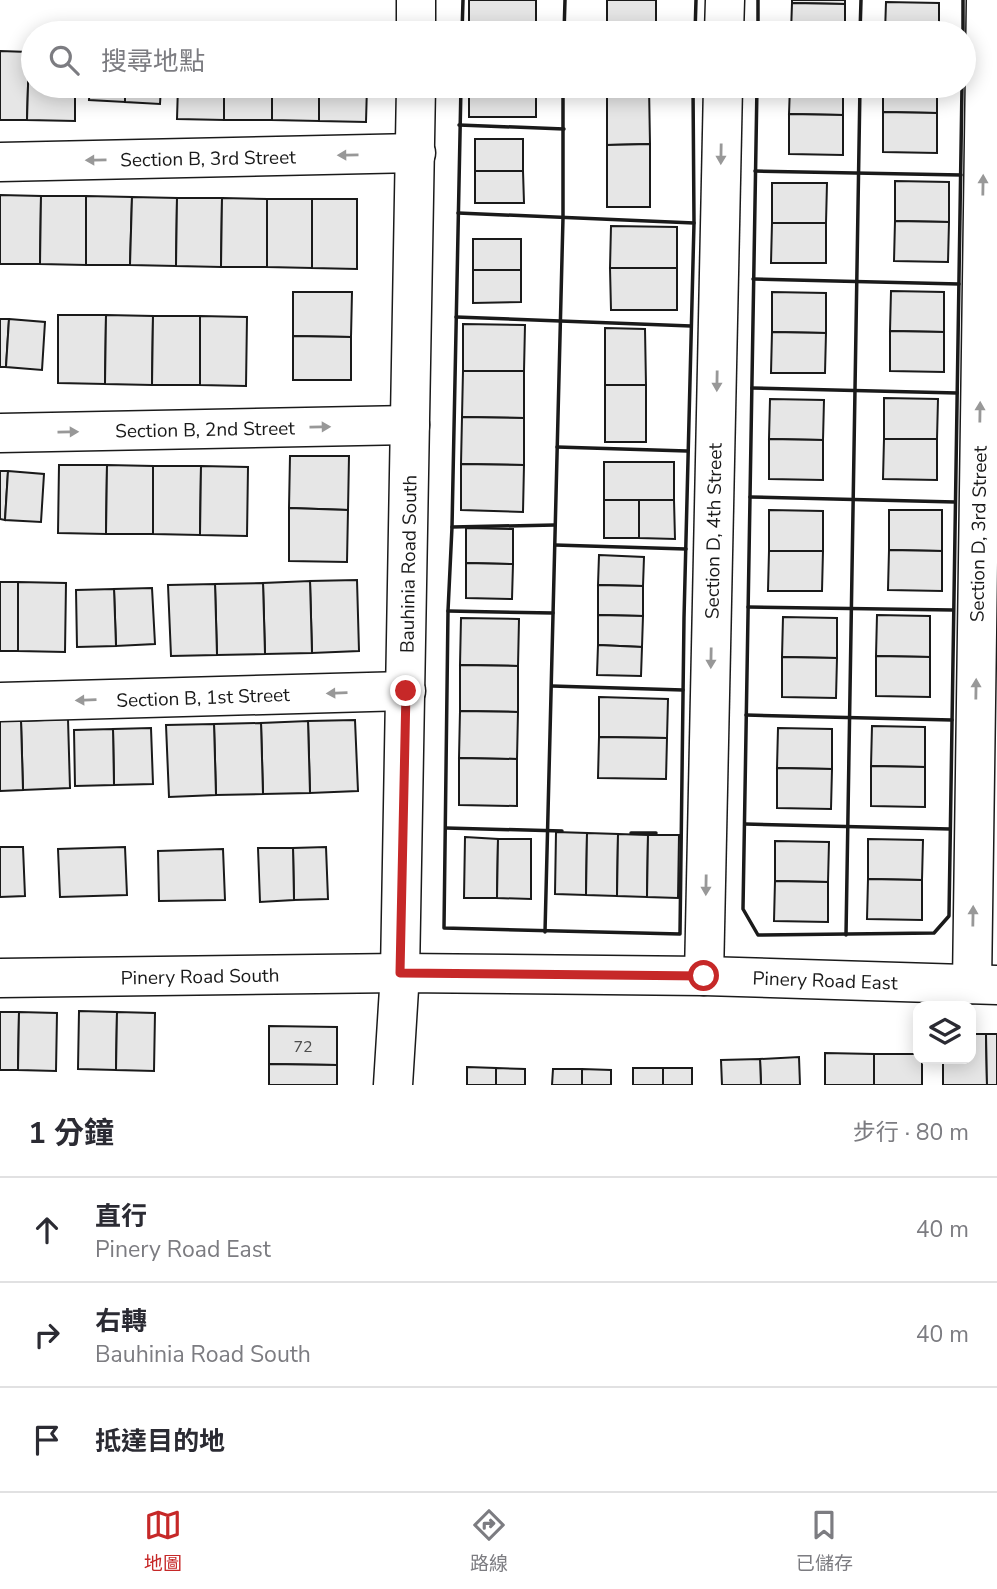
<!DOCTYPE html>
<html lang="zh-TW">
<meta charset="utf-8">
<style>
body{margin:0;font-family:"Nunito Sans","Noto Sans TC",sans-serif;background:#f2f2f3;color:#2b2b33}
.controls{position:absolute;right:21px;bottom:21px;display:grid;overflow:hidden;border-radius:14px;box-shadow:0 4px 18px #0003}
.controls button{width:63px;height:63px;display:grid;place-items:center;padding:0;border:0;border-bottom:2px solid #e1e1e2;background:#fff;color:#2b2b33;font:35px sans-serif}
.stop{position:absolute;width:21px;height:21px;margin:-16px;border:5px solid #c62828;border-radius:50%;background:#fff}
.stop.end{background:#c62828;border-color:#fff;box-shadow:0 2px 7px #0008}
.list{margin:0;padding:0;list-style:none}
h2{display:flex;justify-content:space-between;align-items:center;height:91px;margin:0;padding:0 28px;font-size:30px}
h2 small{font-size:23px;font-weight:400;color:#7c7c81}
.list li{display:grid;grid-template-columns:46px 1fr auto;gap:21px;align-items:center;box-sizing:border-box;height:105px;padding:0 28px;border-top:2px solid #e1e1e2}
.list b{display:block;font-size:26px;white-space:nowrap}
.list p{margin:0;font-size:23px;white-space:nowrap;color:#7c7c81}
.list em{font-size:23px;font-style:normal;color:#7c7c81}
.icon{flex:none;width:38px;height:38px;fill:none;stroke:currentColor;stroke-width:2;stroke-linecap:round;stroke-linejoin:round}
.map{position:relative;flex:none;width:997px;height:1085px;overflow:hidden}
.search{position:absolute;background:#fff;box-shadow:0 4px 18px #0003;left:21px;right:21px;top:21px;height:77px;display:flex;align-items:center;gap:18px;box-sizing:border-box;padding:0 24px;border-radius:38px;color:#7c7c81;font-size:26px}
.sheet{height:406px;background:#fff}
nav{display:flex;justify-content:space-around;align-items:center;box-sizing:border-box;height:98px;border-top:2px solid #e1e1e2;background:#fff;font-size:19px;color:#7c7c81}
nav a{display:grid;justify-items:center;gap:4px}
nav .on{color:#c62828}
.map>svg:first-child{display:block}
.building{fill:#e6e6e6;stroke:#1a1a1a;stroke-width:2}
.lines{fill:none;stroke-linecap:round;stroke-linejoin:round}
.street-casing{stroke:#1a1a1a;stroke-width:41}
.street{stroke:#fff;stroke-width:38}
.wall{stroke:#1a1a1a;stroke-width:3.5}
.oneway{fill:#989898}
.route{stroke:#c62828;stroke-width:9}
.labels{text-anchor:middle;stroke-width:5;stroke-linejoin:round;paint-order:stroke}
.number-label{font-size:16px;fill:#4d4d4d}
.street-label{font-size:19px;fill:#1a1a1a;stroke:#fff}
</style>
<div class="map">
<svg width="997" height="1085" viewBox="0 0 997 1085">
<rect width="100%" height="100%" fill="#fff"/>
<g class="building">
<rect x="469" y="0" width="67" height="26"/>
<rect x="607" y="0" width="49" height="33"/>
<path d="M792,0H845V4L792,3Z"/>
<path d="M886,2L939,3V33H885Z"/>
<path d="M792,3L845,4V33H791Z"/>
<rect x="469" y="26" width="67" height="7"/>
<path d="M0,51L29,52L27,120H0Z"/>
<path d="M29,52H33V86H75V121L27,120Z"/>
<path d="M90,86H125V102L89,100Z"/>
<path d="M125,86H161L160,104L125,102Z"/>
<path d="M178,86H224V120L177,119Z"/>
<rect x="224" y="86" width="48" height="34"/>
<path d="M272,86H319V121L272,120Z"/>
<path d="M319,86H367L366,122L319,121Z"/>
<rect x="469" y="86" width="67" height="31"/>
<path d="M607,86H649L650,144L607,145Z"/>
<path d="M790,86H843V115L789,114Z"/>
<path d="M883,86H937V113L883,112Z"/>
<path d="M883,112L937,113V153L883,152Z"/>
<path d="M789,114L843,115V155L789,154Z"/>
<rect x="475" y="139" width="48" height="32"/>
<path d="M650,144V207H607V145Z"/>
<path d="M475,171H523L524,203H475Z"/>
<path d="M895,181L949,182V222L895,221Z"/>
<path d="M772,183H827L826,223H772Z"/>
<path d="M0,195L41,196L40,264H0Z"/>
<path d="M41,196H86V265L40,264Z"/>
<path d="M86,196L132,197L130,265H86Z"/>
<path d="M132,197L177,198L176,266L130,265Z"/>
<path d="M177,198H222L221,267L176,266Z"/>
<path d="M222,198L267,199V267H221Z"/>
<path d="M267,199H312V268L267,267Z"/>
<path d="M312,199H357V269L312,268Z"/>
<path d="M895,221L949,222L948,262L894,261Z"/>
<path d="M772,223H826V263H771Z"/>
<path d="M611,226L677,227V268H610Z"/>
<rect x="473" y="239" width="48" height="31"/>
<path d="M610,268H677V310H611Z"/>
<path d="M473,270H521V302L473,303Z"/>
<path d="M891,291L944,292V332L890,331Z"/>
<path d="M293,292H352L351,337L293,336Z"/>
<path d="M772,292L826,293V333L772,332Z"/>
<path d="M58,315H106L105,384L58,383Z"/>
<path d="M106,315L153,316L152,385L105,384Z"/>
<path d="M153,316H200V385H152Z"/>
<path d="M200,316L247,317L246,386L200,385Z"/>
<path d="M0,319H9L6,367H0Z"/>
<path d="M9,319L45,322L42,370L6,367Z"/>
<path d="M463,324L525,325L524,371H463Z"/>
<path d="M605,328L645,329L646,385H605Z"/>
<path d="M890,331L944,332V372L890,371Z"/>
<path d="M772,332L826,333L825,373H771Z"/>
<path d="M293,336L351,337V380H293Z"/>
<path d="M463,371H524V418L462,417Z"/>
<rect x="605" y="385" width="41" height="57"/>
<path d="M884,398L938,399L937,439H884Z"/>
<path d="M770,399L824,400L823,440L769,439Z"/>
<path d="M462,417L524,418V465L461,464Z"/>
<path d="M769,439L823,440V480L769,479Z"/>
<path d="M884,439H937V480L883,479Z"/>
<path d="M290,456H349L348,510L289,508Z"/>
<rect x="604" y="462" width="70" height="38"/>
<path d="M461,464L524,465L523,512L461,510Z"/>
<path d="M59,465H107L106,534L58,533Z"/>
<path d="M107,465L153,466V534H106Z"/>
<path d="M153,466H201L200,535L153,534Z"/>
<path d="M201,466L248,467L247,536L200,535Z"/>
<path d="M0,471H8L5,520L0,519Z"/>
<path d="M8,471L44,474L41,522L5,520Z"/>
<rect x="604" y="500" width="35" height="38"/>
<path d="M639,500H674L675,539L639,538Z"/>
<path d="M289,508L348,510L347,562L289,561Z"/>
<path d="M769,510L823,511V551H769Z"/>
<path d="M889,510H942V551L889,550Z"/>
<path d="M466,528L513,529V564L466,563Z"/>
<path d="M889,550L942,551V591L888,590Z"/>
<path d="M769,551H823L822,591H768Z"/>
<path d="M599,555L644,557L643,586L598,585Z"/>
<path d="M466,563L513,564L512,599L466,598Z"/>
<path d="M357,580L359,651L312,653L310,581Z"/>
<path d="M310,581L312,653L265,654L263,583Z"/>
<rect x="0" y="582" width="18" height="69"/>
<path d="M18,582L66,583L65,652L18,651Z"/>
<path d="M263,583L265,654L217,655L215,584Z"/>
<path d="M215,584L217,655L171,656L168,585Z"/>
<path d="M598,585L643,586V616L598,615Z"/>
<path d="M152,588L155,644L116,646L114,589Z"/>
<path d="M114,589L116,646L77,647L76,590Z"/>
<path d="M598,615L643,616L642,647L598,645Z"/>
<path d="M877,615L930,616V657L876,656Z"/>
<path d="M783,617L837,618V658L782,657Z"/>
<path d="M461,618L519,619L518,666L460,665Z"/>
<path d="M598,645L642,647L641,676L597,675Z"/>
<path d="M876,656L930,657V697L876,696Z"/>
<path d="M782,657L837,658L836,698L782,697Z"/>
<path d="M460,665L518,666V712L460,711Z"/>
<path d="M599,697L668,699L667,738L599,737Z"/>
<path d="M460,711L518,712L517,759L459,758Z"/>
<path d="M68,719L70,788L23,790L21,721Z"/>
<path d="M355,720L358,791L310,793L308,721Z"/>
<path d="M0,721H21L23,790L0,791Z"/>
<path d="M308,721L310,793L263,794L261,723Z"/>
<path d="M261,723L263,794L216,795L214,724Z"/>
<path d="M214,724L216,795L169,797L166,725Z"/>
<path d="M872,726L925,727V767L871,766Z"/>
<path d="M151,728L153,784L114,785L113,729Z"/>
<path d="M778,728L832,729V769L777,768Z"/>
<path d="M113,729L114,785L75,786L74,730Z"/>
<path d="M599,737L667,738L666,779L598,778Z"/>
<path d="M459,758L517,759V806L459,805Z"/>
<path d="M871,766L925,767V807L871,806Z"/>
<path d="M777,768L832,769L831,809L777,808Z"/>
<path d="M556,832L587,833L586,895L555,894Z"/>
<path d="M587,833L618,834L617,896L586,895Z"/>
<path d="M618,834L648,835L647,897L617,896Z"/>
<path d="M648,835H679L678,898L647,897Z"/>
<path d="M465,837L498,839L497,898H464Z"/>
<path d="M498,839H531V899L497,898Z"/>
<path d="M868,839L923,840L922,880L868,879Z"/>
<path d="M775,841L829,842L828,882L775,881Z"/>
<path d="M0,847H23L25,896L0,897Z"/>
<path d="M125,847L127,895L60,897L58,849Z"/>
<path d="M326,847L328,899L294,900L293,848Z"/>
<path d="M258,848H293L294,900L260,902Z"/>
<path d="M223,849L225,900L159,901L158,851Z"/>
<path d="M868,879L922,880V920L867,919Z"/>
<path d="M775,881L828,882V922L774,921Z"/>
<path d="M79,1011L117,1012L116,1070L78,1069Z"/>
<path d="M0,1012H19L18,1070H0Z"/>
<path d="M19,1012L57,1013L56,1071L18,1070Z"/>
<path d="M117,1012L155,1013L154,1071L116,1070Z"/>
<path d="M269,1026L337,1027V1065L269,1064Z"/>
<path d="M971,1034H986L987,1085H943V1059H971Z"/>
<path d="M986,1034H997V1085H987Z"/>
<path d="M825,1053L874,1054V1085H825Z"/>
<path d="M874,1054H918V1059H922V1085H874Z"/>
<path d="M799,1057L800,1085H761L760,1059Z"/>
<path d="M760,1059L761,1085H722L721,1060Z"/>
<path d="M269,1064L337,1065V1085H269Z"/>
<path d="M467,1067L496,1068V1085H467Z"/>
<path d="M496,1068L525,1069V1085H496Z"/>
<rect x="633" y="1068" width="30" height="17"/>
<rect x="663" y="1068" width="29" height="17"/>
<path d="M553,1069H582V1085H552Z"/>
<path d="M582,1069L611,1070V1085H582Z"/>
</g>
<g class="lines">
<g class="street-casing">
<g id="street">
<path d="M416,33V0"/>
<path d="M724,33L725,0"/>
<path d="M0,162L416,153"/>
<path d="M0,433L410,425"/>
<path d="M0,702L406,691"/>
<path d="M704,976L723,86"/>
<path d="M0,978L400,973L704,976L997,985"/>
<path d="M972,984L986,0"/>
<path d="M393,1085L400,973L416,86"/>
</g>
</g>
<use href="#street" class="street"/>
<g class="wall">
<path d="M462,33L463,0"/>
<path d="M564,33L565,0"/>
<path d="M695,33L696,0"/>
<path d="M758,33V0"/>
<path d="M860,33L861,0"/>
<path d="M963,33V0"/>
<path d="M461,86L452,527L448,611L444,928L680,934L684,618L694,223L693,86"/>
<path d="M757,86L743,909L758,935L934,933L949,916L962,86"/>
<path d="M459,125L564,129"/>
<path d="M755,171L961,175"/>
<path d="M458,213L694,223"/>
<path d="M753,279L959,284"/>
<path d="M456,317L691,326"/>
<path d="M752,388L957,393"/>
<path d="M557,447L687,451"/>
<path d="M750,497L955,502"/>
<path d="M452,527L555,525"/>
<path d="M555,545L686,549"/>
<path d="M748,607L953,610"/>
<path d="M448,611L553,613"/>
<path d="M552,686L683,690"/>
<path d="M746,715L952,720"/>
<path d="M745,824L950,829"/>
<path d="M446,828L562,831"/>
<path d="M631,833H656"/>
<path d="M545,932L563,218V86"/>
<path d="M846,935L860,86"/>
</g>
</g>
<defs><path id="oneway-solid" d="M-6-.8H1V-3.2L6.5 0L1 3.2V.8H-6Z" transform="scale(1.75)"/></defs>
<g class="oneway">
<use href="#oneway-solid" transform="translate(721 154) rotate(91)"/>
<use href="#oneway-solid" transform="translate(348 155) rotate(179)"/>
<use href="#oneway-solid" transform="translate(96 160) rotate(179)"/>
<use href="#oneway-solid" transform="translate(983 185) rotate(-89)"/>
<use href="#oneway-solid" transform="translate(717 381) rotate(91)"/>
<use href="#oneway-solid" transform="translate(980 412) rotate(-89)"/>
<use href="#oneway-solid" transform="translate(320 427) rotate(-1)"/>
<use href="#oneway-solid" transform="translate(68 432) rotate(-1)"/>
<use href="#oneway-solid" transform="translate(711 658) rotate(91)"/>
<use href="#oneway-solid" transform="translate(976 689) rotate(-89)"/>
<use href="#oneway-solid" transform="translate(337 693) rotate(178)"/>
<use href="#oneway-solid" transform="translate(86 700) rotate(178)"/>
<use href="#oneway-solid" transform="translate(706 885) rotate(91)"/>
<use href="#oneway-solid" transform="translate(973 916) rotate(-89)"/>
</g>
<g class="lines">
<path class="route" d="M406,691L400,973L704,976"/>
</g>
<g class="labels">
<g class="number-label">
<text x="303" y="1052">72</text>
</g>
<g class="street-label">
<text transform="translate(208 158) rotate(-1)" y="7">Section B, 3rd Street</text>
<text transform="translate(205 429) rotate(-1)" y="7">Section B, 2nd Street</text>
<text transform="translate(713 531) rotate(-89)" y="7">Section D, 4th Street</text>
<text transform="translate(978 534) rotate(-89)" y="7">Section D, 3rd Street</text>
<text transform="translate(408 564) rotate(-89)" y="7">Bauhinia Road South</text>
<text transform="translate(203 697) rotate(-2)" y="7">Section B, 1st Street</text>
<text transform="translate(200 976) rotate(-1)" y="7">Pinery Road South</text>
<text transform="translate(825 980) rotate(2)" y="7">Pinery Road East</text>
</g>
</g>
</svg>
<div class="controls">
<button><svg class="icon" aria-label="layers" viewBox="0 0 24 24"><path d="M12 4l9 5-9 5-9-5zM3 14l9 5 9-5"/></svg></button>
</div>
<div class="stop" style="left:704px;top:976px"></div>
<div class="stop end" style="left:406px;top:691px"></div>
<div class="search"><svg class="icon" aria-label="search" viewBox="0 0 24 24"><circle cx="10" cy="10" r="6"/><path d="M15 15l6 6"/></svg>搜尋地點</div>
</div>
<section class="sheet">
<h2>1 分鐘<small>步行 · 80 m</small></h2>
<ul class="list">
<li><svg class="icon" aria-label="ahead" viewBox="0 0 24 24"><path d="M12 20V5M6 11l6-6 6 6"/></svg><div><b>直行</b><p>Pinery Road East</p></div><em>40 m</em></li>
<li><svg class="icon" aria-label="right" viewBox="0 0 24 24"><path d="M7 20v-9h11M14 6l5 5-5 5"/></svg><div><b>右轉</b><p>Bauhinia Road South</p></div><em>40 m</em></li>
<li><svg class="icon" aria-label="arrive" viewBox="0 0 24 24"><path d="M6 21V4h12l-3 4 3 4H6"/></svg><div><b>抵達目的地</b></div></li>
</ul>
</section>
<nav>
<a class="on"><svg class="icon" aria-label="map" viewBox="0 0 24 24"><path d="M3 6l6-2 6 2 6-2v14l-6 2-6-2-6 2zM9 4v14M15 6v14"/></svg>地圖</a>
<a><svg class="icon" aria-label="directions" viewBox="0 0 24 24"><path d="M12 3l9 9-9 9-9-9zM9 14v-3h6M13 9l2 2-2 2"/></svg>路線</a>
<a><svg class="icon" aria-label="saved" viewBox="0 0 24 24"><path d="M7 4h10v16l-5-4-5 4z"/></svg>已儲存</a>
</nav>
